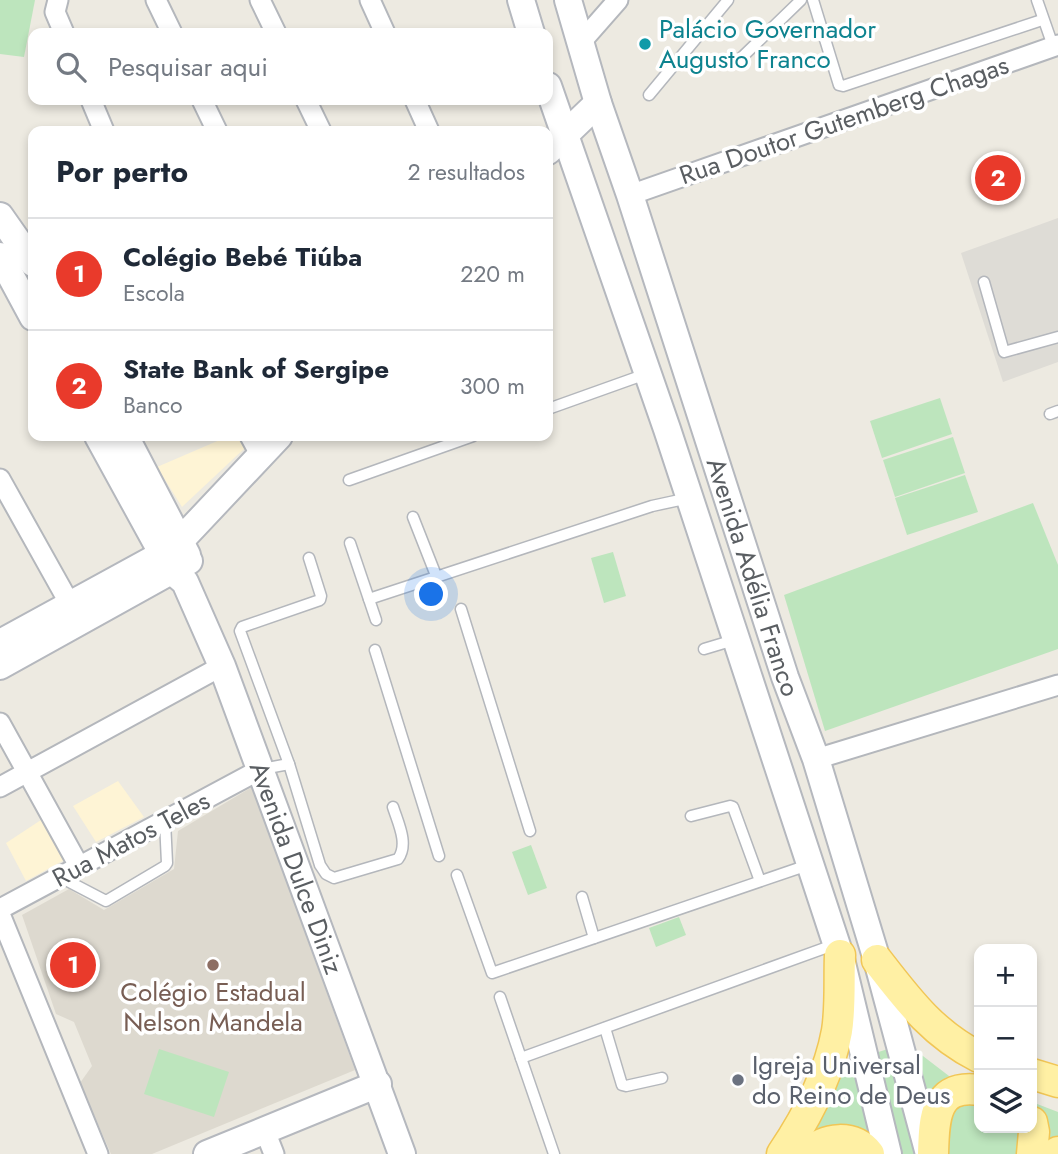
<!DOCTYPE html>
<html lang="pt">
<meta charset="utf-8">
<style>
body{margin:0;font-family:Jost,sans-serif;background:#f2f2f3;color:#1f2937}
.controls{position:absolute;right:21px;bottom:21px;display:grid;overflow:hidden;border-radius:14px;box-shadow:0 4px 10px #0003}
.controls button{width:63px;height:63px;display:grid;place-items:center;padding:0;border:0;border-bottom:2px solid #e0e1e3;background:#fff;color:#1f2937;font:35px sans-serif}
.you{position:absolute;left:432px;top:595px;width:24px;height:24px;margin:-18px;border:5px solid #fff;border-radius:50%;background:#1a73e8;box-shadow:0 0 0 10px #1a73e833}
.badge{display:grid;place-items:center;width:46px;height:46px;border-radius:50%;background:#e93a2b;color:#fff;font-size:23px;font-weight:700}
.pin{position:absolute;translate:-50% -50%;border:4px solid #fff;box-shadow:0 2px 7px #0006}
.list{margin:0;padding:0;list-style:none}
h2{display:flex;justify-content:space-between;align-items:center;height:91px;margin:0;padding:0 28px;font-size:30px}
h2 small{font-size:23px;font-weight:400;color:#747a83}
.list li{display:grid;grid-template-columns:46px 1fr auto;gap:21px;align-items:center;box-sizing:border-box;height:112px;padding:0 28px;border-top:2px solid #e0e1e3}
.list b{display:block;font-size:26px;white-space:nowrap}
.list p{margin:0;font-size:23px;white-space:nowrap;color:#747a83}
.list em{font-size:23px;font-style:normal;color:#747a83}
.icon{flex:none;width:38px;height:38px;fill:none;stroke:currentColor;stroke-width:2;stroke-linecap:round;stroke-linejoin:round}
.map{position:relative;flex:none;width:1058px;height:1154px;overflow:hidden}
.search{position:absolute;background:#fff;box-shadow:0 4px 10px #0003;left:28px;top:28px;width:525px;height:77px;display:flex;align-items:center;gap:18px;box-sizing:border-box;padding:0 24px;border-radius:14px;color:#747a83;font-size:26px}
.panel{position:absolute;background:#fff;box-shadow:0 4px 10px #0003;left:28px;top:126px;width:525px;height:315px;border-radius:14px}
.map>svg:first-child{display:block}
.commercial{fill:#fef4d5}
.industrial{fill:#dedcd6}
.education{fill:#ddd9cf}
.green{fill:#bde5bd}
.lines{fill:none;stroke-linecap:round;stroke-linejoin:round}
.lane-casing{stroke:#b4b7bc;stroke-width:13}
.street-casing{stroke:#b4b7bc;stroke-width:23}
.secondary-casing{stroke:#b5b8be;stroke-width:30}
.primary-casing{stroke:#f1c656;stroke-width:33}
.lane{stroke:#fff;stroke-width:10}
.street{stroke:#fff;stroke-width:19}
.secondary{stroke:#fff;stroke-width:26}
.primary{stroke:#fff0a4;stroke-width:30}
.culture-dot{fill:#0f9aa8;stroke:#fff;stroke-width:2.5}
.education-dot{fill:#8d6e63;stroke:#fff;stroke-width:2.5}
.worship-dot{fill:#6b7280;stroke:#fff;stroke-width:2.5}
.labels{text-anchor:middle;stroke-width:7;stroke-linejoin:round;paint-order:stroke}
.culture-label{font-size:26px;fill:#0d838f;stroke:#fff;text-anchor:start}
.street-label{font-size:26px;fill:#5a5e62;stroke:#fff}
.education-label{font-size:26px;fill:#785e54;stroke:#fff}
.worship-label{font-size:26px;fill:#5b616d;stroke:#fff;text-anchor:start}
</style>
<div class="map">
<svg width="1058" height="1154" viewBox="0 0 1058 1154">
<rect width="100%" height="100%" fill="#edeae1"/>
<g class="commercial">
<path d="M229,436H240L246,447L182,507L157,467Z"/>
<path d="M118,781L144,817L96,842L73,806Z"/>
<path d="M44,818L68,858L26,881L6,843Z"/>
</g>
<path class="industrial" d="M1058,218V362L1003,382L961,253Z"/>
<path class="education" d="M252,787L355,1070L152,1154H111L80,1083L92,1066L74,1022L56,1014L22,915L69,889L104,910L174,869L178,831Z"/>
<g class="green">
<path d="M0,0H35L24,57L0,54Z"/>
<path d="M940,398L952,434L882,458L870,421Z"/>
<path d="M953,437L965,473L895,497L883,460Z"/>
<path d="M965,475L978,512L907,535L895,498Z"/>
<path d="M1033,503L1058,565V649L825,731L784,595Z"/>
<path d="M613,552L626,596L604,603L591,558Z"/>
<path d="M531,845L547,888L528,895L512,852Z"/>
<path d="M679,917L686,935L656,947L649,928Z"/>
<path d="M906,1043L949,1076L979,1084V1128H1032V1102L1058,1112V1154H791L839,1065Z"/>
<path d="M159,1049L229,1072L214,1117L144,1094Z"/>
</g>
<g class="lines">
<g class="lane-casing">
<g id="lane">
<path d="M813,0L839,85L843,86L1042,20"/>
<path d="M1037,0L1053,46"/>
<path d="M737,62L801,0"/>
<path d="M649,95L728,0"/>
<path d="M984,282L1004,352L1058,337"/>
<path d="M548,409L646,374"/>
<path d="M1050,414L1058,411"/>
<path d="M349,480L473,436"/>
<path d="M413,517L437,578"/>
<path d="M350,543L376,620"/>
<path d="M309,558L321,596L320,600L242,627L240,631L289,764L320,865L326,874L334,878L398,859C409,844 398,823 393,807"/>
<path d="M369,599L652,506L689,498"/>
<path d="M461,609L530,831"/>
<path d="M704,649L734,640"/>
<path d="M375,650L439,856"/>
<path d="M262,769L289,764"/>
<path d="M691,816L730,806L733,807L760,881"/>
<path d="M457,875L492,973L808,865"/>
<path d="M60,877L106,901L165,866L167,863L165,821"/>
<path d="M582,897L594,938"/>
<path d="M500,997L554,1154"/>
<path d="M605,1028L622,1085L626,1086L662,1078"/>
<path d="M521,1058L836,944"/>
</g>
</g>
<g class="street-casing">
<g id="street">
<path d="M58,0L55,12L64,33"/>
<path d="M156,0L172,33"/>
<path d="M260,0L276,33"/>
<path d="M370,0L385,33"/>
<path d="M582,41L618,0"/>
<path d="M91,100L104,131"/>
<path d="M202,100L217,131"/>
<path d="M306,100L321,131"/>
<path d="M415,100L429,131"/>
<path d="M630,195L1058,45"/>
<path d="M250,436L261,456"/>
<path d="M0,479L71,606"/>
<path d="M0,723L79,866"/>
<path d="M816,759L1058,685"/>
<path d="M0,787L222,666"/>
<path d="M0,909L261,769"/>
<path d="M0,914L98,1154"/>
<path d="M265,1131L274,1154"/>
</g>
</g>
<g class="secondary-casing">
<g id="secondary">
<path d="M521,0L531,33"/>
<path id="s1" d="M568,0L598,103L630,195L785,677L816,759L877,960L929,1154"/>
<path d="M548,86L667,429L840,955L888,1154"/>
<path d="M548,151L598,103"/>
<path d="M0,216L33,263"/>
<path d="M0,256L33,317"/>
<path id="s2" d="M98,436L172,571L185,582L222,666L402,1154"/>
<path d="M125,436L187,555"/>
<path d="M0,643L163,554L180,541L279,436"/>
<path d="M0,666L189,561"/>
<path d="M207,1154L378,1084"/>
</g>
</g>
<g class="primary-casing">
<g id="primary">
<path d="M877,960C908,1000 933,1034 979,1057"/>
<path d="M1032,1074L1058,1082"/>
<path d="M1032,1122L1034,1132L1032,1154"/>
<path d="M782,1154C807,1117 829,1075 837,1031C841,1006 839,979 840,955"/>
<path d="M808,1154C825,1137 853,1134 869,1154"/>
<path d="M933,1154C934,1120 934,1084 979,1090"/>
<path d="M1057,1154L1058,1152"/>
</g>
</g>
<use href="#lane" class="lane"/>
<use href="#street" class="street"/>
<use href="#secondary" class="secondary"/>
<use href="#primary" class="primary"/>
</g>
<circle class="culture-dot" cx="645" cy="44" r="7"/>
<circle class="education-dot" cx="213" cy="965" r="7"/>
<circle class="worship-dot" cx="738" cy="1080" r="7"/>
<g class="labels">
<g class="culture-label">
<text x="659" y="38">Palácio Governador<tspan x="659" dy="30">Augusto Franco</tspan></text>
</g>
<g class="street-label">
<text transform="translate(844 120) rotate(-19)" y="9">Rua Doutor Gutemberg Chagas</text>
<text dy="9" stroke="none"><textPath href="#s1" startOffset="606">Avenida Adélia Franco</textPath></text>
<text transform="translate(131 839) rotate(-28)" y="9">Rua Matos Teles</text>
<text dy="9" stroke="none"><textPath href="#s2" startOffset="478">Avenida Dulce Diniz</textPath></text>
</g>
<g class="education-label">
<text x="213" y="1001">Colégio Estadual<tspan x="213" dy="30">Nelson Mandela</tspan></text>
</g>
<g class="worship-label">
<text x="752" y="1074">Igreja Universal<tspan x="752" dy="30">do Reino de Deus</tspan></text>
</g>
</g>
</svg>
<div class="controls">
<button>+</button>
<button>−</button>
<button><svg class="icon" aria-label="layers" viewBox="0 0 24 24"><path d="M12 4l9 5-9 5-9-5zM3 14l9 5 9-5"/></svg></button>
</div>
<div class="you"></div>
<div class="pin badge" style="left:73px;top:965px">1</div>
<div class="pin badge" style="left:998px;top:178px">2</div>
<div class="search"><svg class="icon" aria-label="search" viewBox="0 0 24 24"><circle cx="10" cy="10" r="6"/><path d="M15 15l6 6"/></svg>Pesquisar aqui</div>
<section class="panel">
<h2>Por perto<small>2 resultados</small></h2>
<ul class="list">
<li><span class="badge">1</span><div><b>Colégio Bebé Tiúba</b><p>Escola</p></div><em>220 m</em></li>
<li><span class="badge">2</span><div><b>State Bank of Sergipe</b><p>Banco</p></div><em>300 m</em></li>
</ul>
</section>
</div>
